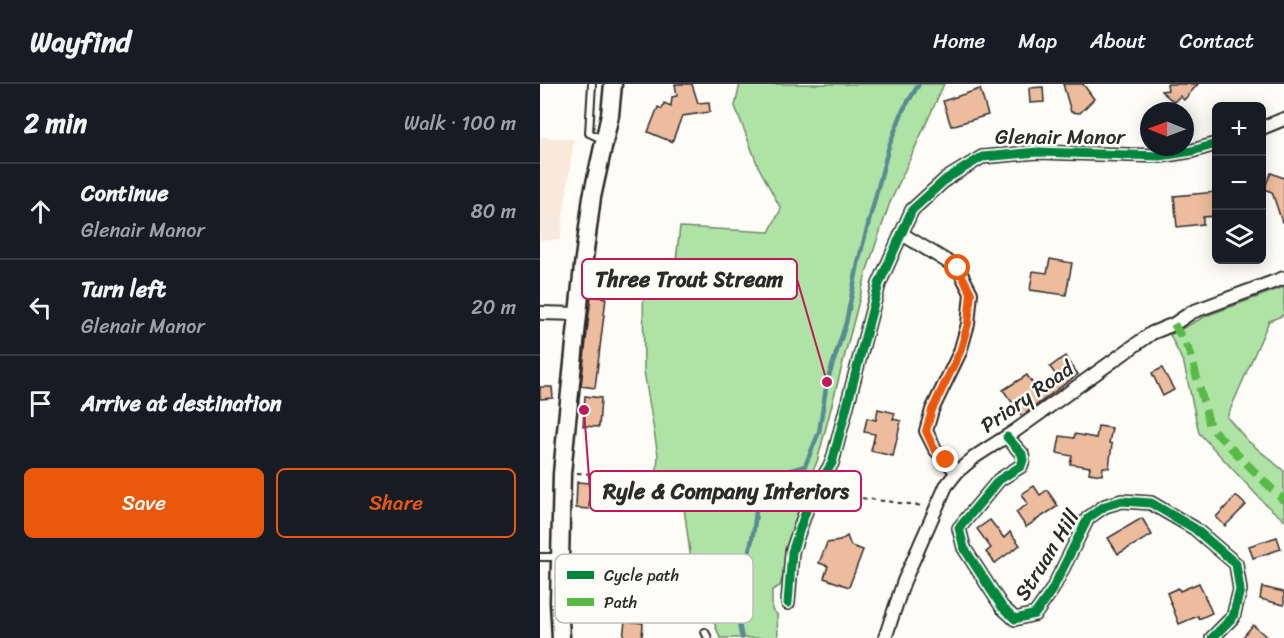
<!DOCTYPE html>
<meta charset="utf-8">
<style>
body{margin:0;font-family:Sriracha,sans-serif;background:#20242c;color:#f1f3f6}
.controls{position:absolute;right:18px;top:18px;display:grid;overflow:hidden;border-radius:9px;box-shadow:0 3px 15px #0003}
.controls button{width:54px;height:54px;display:grid;place-items:center;padding:0;border:0;border-bottom:2px solid #363941;background:#171b24;color:#f1f3f6;font:30px sans-serif}
.compass{position:absolute;left:600px;top:18px;width:54px;height:54px;border-radius:50%;background:#171b24;box-shadow:0 3px 15px #0003;rotate:271deg}
.stop{position:absolute;width:18px;height:18px;margin:-14px;border:4px solid #ea580c;border-radius:50%;background:#fff}
.stop.end{background:#ea580c;border-color:#fff;box-shadow:0 2px 6px #0008}
.list{margin:0;padding:0;list-style:none}
h2{display:flex;justify-content:space-between;align-items:center;height:78px;margin:0;padding:0 24px;font-size:26px}
h2 small{font-size:20px;font-weight:400;color:#9ea1a6}
.list li{display:grid;grid-template-columns:39px 1fr auto;gap:18px;align-items:center;box-sizing:border-box;height:96px;padding:0 24px;border-top:2px solid #363941}
.list b{display:block;font-size:22px;white-space:nowrap}
.list p{margin:0;font-size:20px;white-space:nowrap;color:#9ea1a6}
.list em{font-size:20px;font-style:normal;color:#9ea1a6}
.actions{display:flex;gap:12px;padding:18px 24px}
.actions a{flex:1;padding:14px 0;border:2px solid #ea580c;border-radius:9px;text-align:center;font-size:21px;color:#ea580c}
.actions .main{background:#ea580c;color:#fff}
.icon{flex:none;width:33px;height:33px;fill:none;stroke:currentColor;stroke-width:2;stroke-linecap:round;stroke-linejoin:round}
.map{position:relative;flex:none;width:744px;height:554px;overflow:hidden}
header{display:flex;align-items:center;gap:36px;box-sizing:border-box;height:84px;padding:0 30px;background:#171b24;border-bottom:2px solid #363941}
header strong{font-size:28px}
nav{display:flex;gap:33px;margin-inline-start:auto;font-size:21px}
main{display:flex}
aside{flex:1;background:#171b24}
.map>svg:first-child{display:block}
.built{fill:#f8e9dc}
.green{fill:#afe3a5;stroke:#6d8768;stroke-width:1.5}
.lines{fill:none;stroke-linecap:round;stroke-linejoin:round}
.stream{stroke:#5a8a92;stroke-width:4.5}
.building{fill:#edbc9e;stroke:#2b2b2b;stroke-width:1.5}
.service-casing{stroke:#2b2b2b;stroke-width:10}
.minor-casing{stroke:#2b2b2b;stroke-width:16}
.secondary-casing{stroke:#2b2b2b;stroke-width:21}
.path{stroke:#2b2b2b;stroke-width:2;stroke-dasharray:4.5 4.5;stroke-linecap:butt}
.service{stroke:#fdfcf7;stroke-width:6}
.minor{stroke:#fdfcf7;stroke-width:12}
.secondary{stroke:#fdfcf7;stroke-width:16}
.quiet{stroke:#58b947;stroke-width:8;stroke-dasharray:15 8;stroke-linecap:butt}
.cycleway-casing{stroke:#fdfcf7;stroke-width:13}
.cycleway{stroke:#00873e;stroke-width:9}
.route{stroke:#ea580c;stroke-width:8}
.labels{text-anchor:middle;stroke-width:5;stroke-linejoin:round;paint-order:stroke}
.street-label{font-size:21px;fill:#2b2b2b;stroke:#fdfcf7}
.key{fill:#fdfcf7;stroke:#bebdba;stroke-width:1.5}
.key-label{font-size:16px;fill:#2b2b2b}
.leader{fill:none;stroke:#c2185b;stroke-width:2}
.callout-dot{fill:#c2185b;stroke:#fdfcf7;stroke-width:2}
.callout{fill:#fdfcf7;stroke:#c2185b;stroke-width:2}
.callout-label{font-size:22px;text-anchor:middle;font-weight:bold;fill:#2b2b2b}
</style>
<header>
<strong>Wayfind</strong>
<nav><a>Home</a><a>Map</a><a>About</a><a>Contact</a></nav>
</header>
<main>
<aside>
<h2>2 min<small>Walk · 100 m</small></h2>
<ul class="list">
<li><svg class="icon" aria-label="ahead" viewBox="0 0 24 24"><path d="M12 20V5M6 11l6-6 6 6"/></svg><div><b>Continue</b><p>Glenair Manor</p></div><em>80 m</em></li>
<li><svg class="icon" aria-label="left" viewBox="0 0 24 24"><path d="M17 20v-9H6M10 6l-5 5 5 5"/></svg><div><b>Turn left</b><p>Glenair Manor</p></div><em>20 m</em></li>
<li><svg class="icon" aria-label="arrive" viewBox="0 0 24 24"><path d="M6 21V4h12l-3 4 3 4H6"/></svg><div><b>Arrive at destination</b></div></li>
</ul>
<div class="actions"><a class="main">Save</a><a>Share</a></div>
</aside>
<div class="map">
<svg width="744" height="554" viewBox="0 0 744 554">
<rect width="100%" height="100%" fill="#fdfcf7"/>
<filter id="ink" filterUnits="userSpaceOnUse"><feTurbulence type="fractalNoise" baseFrequency=".0167" numOctaves="2"/><feDisplacementMap in="SourceGraphic" scale="12" xChannelSelector="R" yChannelSelector="G"/><feConvolveMatrix kernelMatrix="1 2 1 2 8 2 1 2 1" color-interpolation-filters="sRGB"/></filter>
<g filter="url(#ink)">
<path class="built" d="M0,53L34,55L20,156H0Z"/>
<g class="green">
<path d="M200,0H404L349,121L327,186L277,378L261,411L268,412L263,423L240,502L232,506V526L237,530L238,554H180L151,476L142,409L116,399L118,371L104,287L103,197L134,193L140,143L229,148L241,125L218,82L195,22Z"/>
<path d="M744,203V231L729,237L687,333L708,357L744,387V436L726,421L659,349L644,280L630,251L666,232Z"/>
</g>
<g class="lines">
<path class="stream" d="M202,554C189,504 211,482 215,436C217,424 216,411 216,399L231,392L265,382L279,348L287,298L306,239L319,175L349,62L363,26L379,0"/>
</g>
<g class="building">
<path d="M135,0H152L158,19L169,18L170,28L142,32L132,58L108,48L118,23L122,25L124,19L131,22L132,13L137,12Z"/>
<path d="M523,0H543L554,15L540,29L531,28Z"/>
<path d="M627,0H658L644,16L640,12L634,18L621,7L628,6Z"/>
<path d="M503,3L504,18L490,19L489,4Z"/>
<path d="M440,5L448,31L411,42L403,17Z"/>
<path d="M731,89L744,94V138H742L732,108L724,105Z"/>
<path d="M676,108V132L663,133V140L637,143L634,112Z"/>
<path d="M510,175L532,179L526,211L490,206L493,187L507,189Z"/>
<path d="M51,212L66,214L55,304L41,302Z"/>
<path d="M525,272L538,290L482,332L463,306L487,291L496,305L516,291L510,283Z"/>
<path d="M622,284L634,306L623,312L612,289Z"/>
<path d="M0,303H12L13,314L0,315Z"/>
<path d="M45,312L61,314L59,343L43,342Z"/>
<path d="M338,325L355,329L353,335L361,337L353,372L331,367L335,350L324,348L327,334L336,336Z"/>
<path d="M558,342L572,344L569,359L572,360L569,384L563,383L562,391L549,389L550,383L530,380L532,372L517,369L520,352L534,354L535,350L556,354Z"/>
<path d="M37,398L50,399L49,425L36,424Z"/>
<path d="M494,402L500,411L507,406L518,422L486,443L476,428L488,420L482,410Z"/>
<path d="M696,412L706,421L685,442L676,433Z"/>
<path d="M602,434L612,451L578,470L568,454Z"/>
<path d="M450,436L464,454L470,448L480,461L455,479L446,468L451,464L437,445Z"/>
<path d="M307,452L311,462L323,466L309,503L284,494L288,482L279,479L287,459L300,457Z"/>
<path d="M737,453L741,465L713,474L709,462Z"/>
<path d="M659,499L672,529L659,535L658,532L639,540L627,509L638,504L640,507Z"/>
<path d="M722,503L744,508V521L720,515Z"/>
<path d="M85,537L103,539L102,554H83Z"/>
<path d="M713,541L728,554H702Z"/>
</g>
<g class="lines">
<g class="service-casing">
<g id="service">
<path d="M52,0L49,49L64,56"/>
<path d="M0,473H17"/>
<path d="M165,548L168,554"/>
</g>
</g>
<g class="minor-casing">
<g id="minor">
<path d="M722,44L744,35"/>
<path d="M362,150L418,184L431,209L428,240L420,268L392,326L386,347L395,365L417,388"/>
<path d="M0,229L39,230"/>
<path d="M467,353L482,370L483,376L481,382L459,396L419,444L424,464L462,523L475,535L495,530L512,506L548,434L565,422L582,417L611,419L654,444L696,480L700,506L693,533L672,554"/>
<path d="M248,519L252,468L270,415L292,379L339,200L372,126L406,95L442,73L498,68L620,72L652,67L676,60"/>
<path d="M345,554L364,497L406,402L417,388L436,372L475,347L612,249L634,240L652,228L744,194"/>
</g>
</g>
<g class="secondary-casing">
<path id="secondary" d="M21,554L19,519L22,390L26,347L43,182L52,113L70,31L73,0"/>
</g>
<g class="path">
<path d="M37,389L113,393L134,403L256,415"/>
<path d="M286,414L313,413L384,422"/>
</g>
<use href="#service" class="service"/>
<use href="#minor" class="minor"/>
<use href="#secondary" class="secondary"/>
<path class="quiet" d="M634,240L650,268L670,343L744,417"/>
<g class="cycleway-casing">
<g id="cycleway">
<path d="M467,353L482,370L483,376L481,382L459,396L419,444L424,464L462,523L475,535L495,530L512,506L548,434L565,422L582,417L611,419L654,444L696,480L700,506L693,533L672,554"/>
<path d="M248,519L252,468L270,415L292,379L339,200L372,126L406,95L442,73L498,68L620,72L652,67L676,60"/>
</g>
</g>
<use href="#cycleway" class="cycleway"/>
</g>
</g>
<g class="lines" filter="url(#ink)">
<path class="route" d="M406,376L394,365L386,347L392,326L420,268L428,240L431,209L418,184"/>
</g>
<g class="labels">
<g class="street-label">
<text x="520" y="60">Glenair Manor</text>
<text transform="translate(487 313) rotate(-35)" y="7">Priory Road</text>
<text transform="translate(507 471) rotate(-58)" y="7">Struan Hill</text>
</g>
</g>
<rect x="15" y="470" width="198" height="69" rx="9" class="key"/>
<rect x="27" y="487" width="27" height="8" fill="#00873e"/>
<rect x="27" y="514" width="27" height="8" fill="#58b947"/>
<g class="key-label">
<text x="64" y="497">Cycle path</text>
<text x="64" y="524">Path</text>
</g>
<path class="leader" d="M287 298L257 195M44 326L50 407"/>
<g class="callout-dot">
<circle cx="287" cy="298" r="6"/>
<circle cx="44" cy="326" r="6"/>
</g>
<g class="callout">
<rect x="42" y="175" width="215" height="40" rx="6"/>
<rect x="50" y="387" width="271" height="40" rx="6"/>
</g>
<g class="callout-label">
<text x="149" y="203">Three Trout Stream</text>
<text x="186" y="415">Ryle &amp; Company Interiors</text>
</g>
</svg>
<div class="controls">
<button>+</button>
<button>−</button>
<button><svg class="icon" aria-label="layers" viewBox="0 0 24 24"><path d="M12 4l9 5-9 5-9-5zM3 14l9 5 9-5"/></svg></button>
</div>
<svg class="compass" viewBox="-18 -18 36 36"><path d="M0-13l5 13h-10z" fill="#e53935"/><path d="M0 13l5-13h-10z" fill="#9ea1a6"/></svg>
<div class="stop" style="left:418px;top:184px"></div>
<div class="stop end" style="left:406px;top:376px"></div>
</div>
</main>
